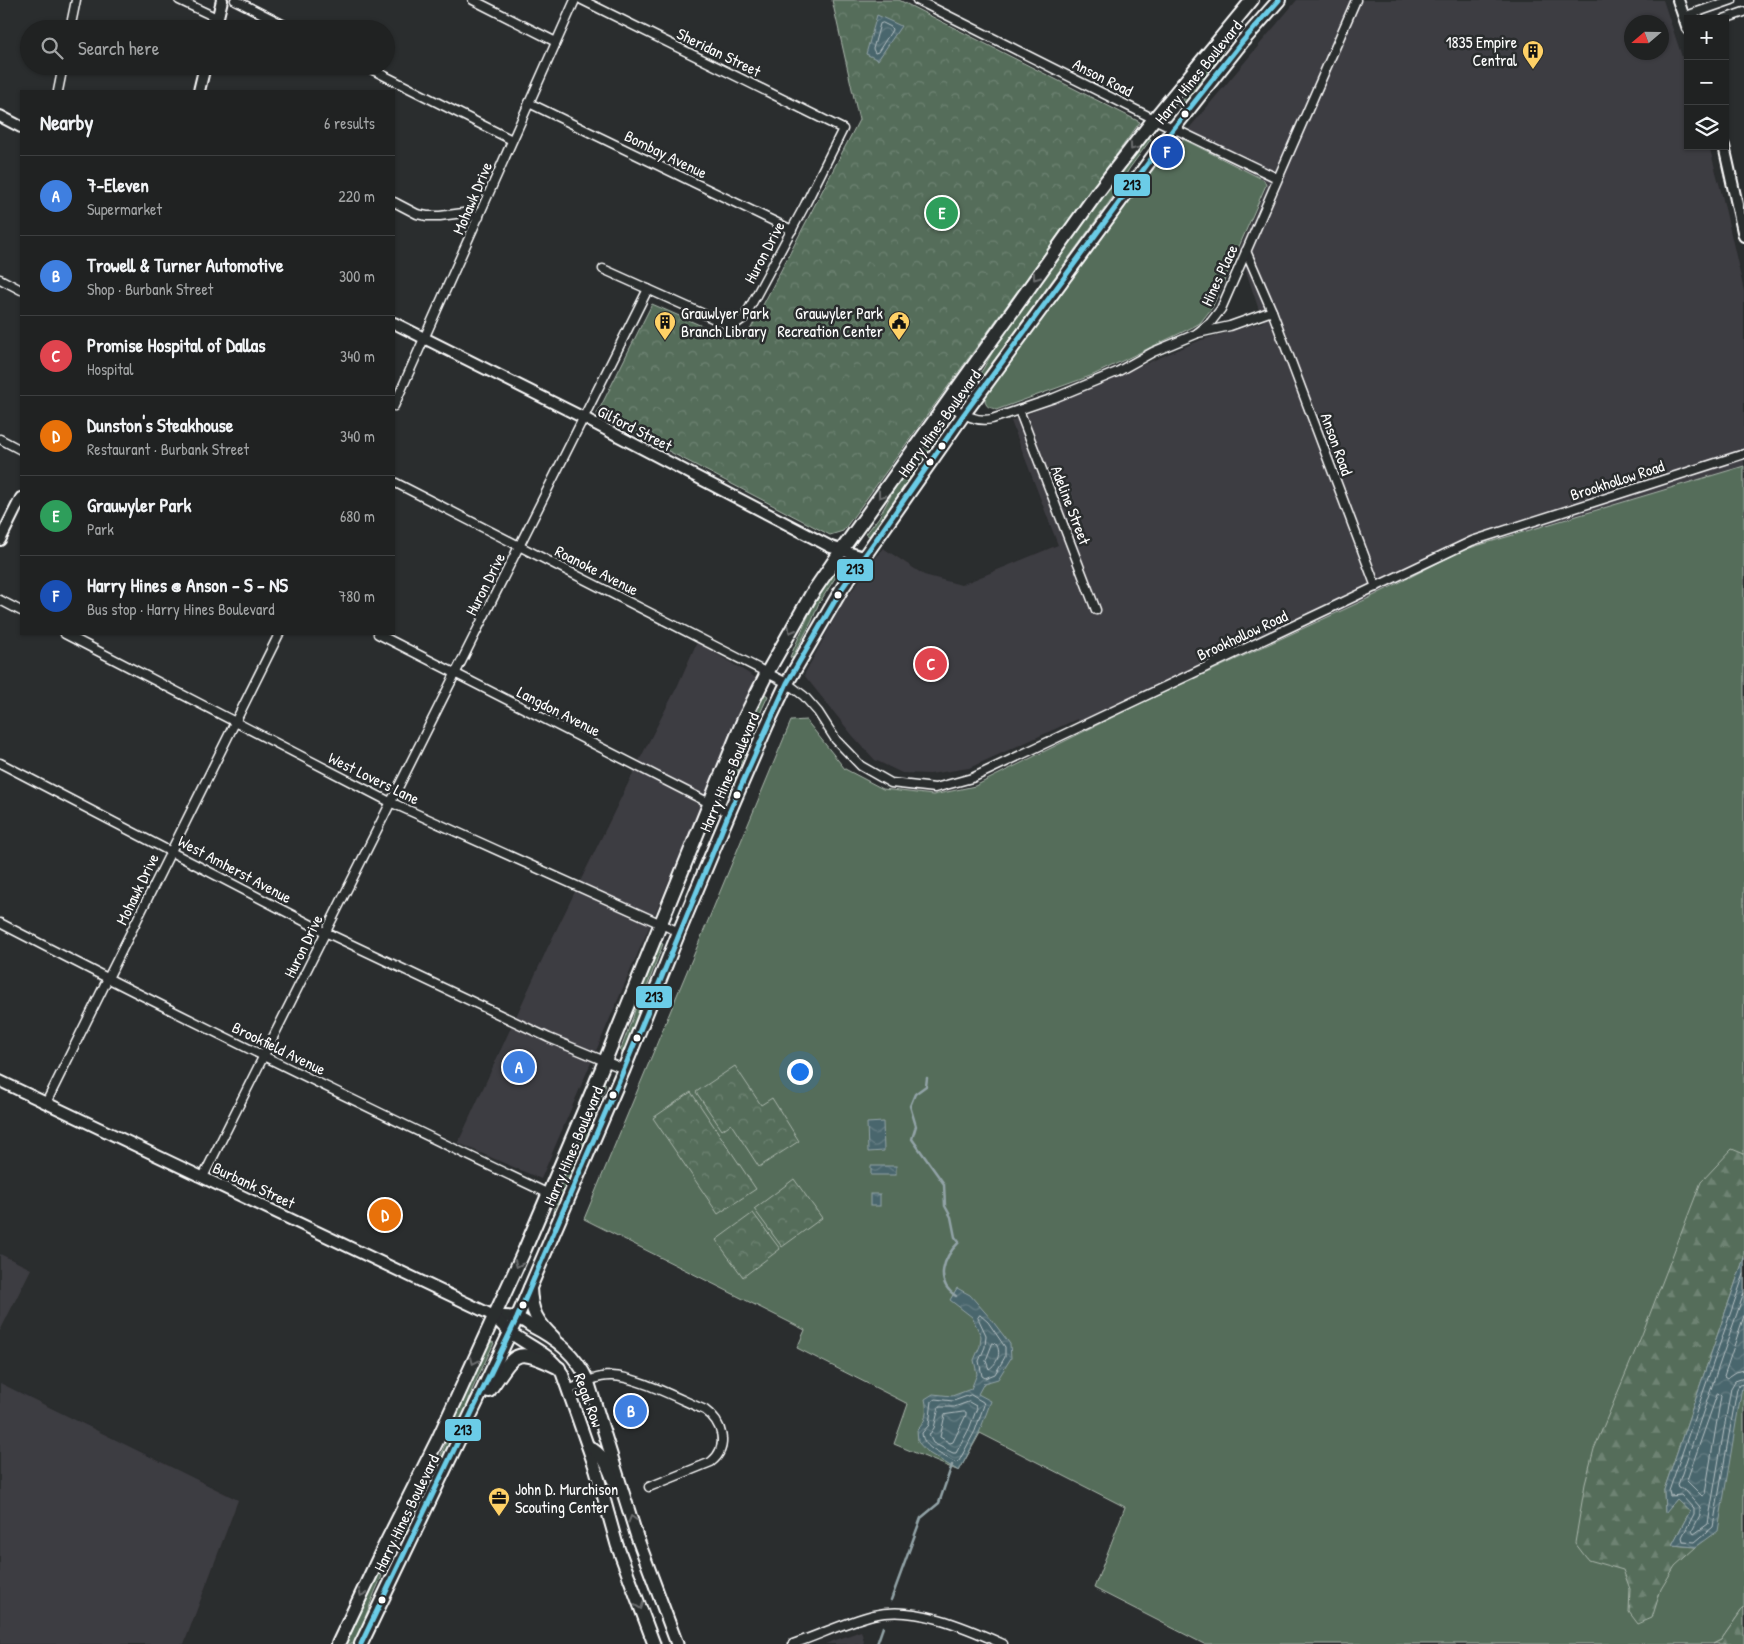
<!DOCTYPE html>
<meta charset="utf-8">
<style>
body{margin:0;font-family:"Patrick Hand",sans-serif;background:#2d2f2f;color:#f1f3f6}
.controls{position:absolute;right:15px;top:15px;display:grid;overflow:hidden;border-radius:0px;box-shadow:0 1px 4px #0004}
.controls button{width:45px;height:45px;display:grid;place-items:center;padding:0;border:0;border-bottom:1px solid #3d3f40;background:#202222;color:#f1f3f6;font:25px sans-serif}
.compass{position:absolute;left:1624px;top:15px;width:45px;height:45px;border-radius:50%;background:#202222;box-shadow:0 1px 4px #0004;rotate:250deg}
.you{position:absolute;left:799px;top:1071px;width:18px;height:18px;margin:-12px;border:4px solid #fff;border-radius:50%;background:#1a73e8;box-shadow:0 0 0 8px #1a73e833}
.badge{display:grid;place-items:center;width:32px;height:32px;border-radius:50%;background:#ffd166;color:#fff;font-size:16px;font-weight:700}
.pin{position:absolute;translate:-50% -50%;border:2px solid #fff;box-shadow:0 1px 5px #0006}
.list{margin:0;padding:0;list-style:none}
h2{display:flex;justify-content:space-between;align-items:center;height:65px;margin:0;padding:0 20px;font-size:21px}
h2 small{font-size:16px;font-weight:400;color:#a2a4a5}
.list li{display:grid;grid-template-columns:32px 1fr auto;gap:15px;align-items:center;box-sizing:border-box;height:80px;padding:0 20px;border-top:1px solid #3d3f40}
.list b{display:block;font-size:19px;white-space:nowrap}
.list p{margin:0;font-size:16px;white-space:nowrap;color:#a2a4a5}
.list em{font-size:16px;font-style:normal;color:#a2a4a5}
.icon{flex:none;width:28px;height:28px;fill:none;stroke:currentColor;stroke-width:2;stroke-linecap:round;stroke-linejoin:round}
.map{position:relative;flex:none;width:1744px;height:1644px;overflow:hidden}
.search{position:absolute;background:#202222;box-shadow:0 1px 4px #0004;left:20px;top:20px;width:375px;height:55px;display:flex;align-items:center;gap:12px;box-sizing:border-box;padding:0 18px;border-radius:28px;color:#a2a4a5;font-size:19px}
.panel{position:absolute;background:#202222;box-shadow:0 1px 4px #0004;left:20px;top:90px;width:375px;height:545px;border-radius:0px}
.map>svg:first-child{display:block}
.built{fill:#3e3c42;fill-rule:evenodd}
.green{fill:#556d5a;stroke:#aab6ac}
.forest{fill:url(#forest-firs);stroke:#aab6ac}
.park{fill:url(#park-crowns);stroke:#aab6ac}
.water{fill:url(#water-waves);stroke:#92a3a7}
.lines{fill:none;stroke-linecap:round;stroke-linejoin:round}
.shore{stroke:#b7c2c5;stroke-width:1}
.stream{stroke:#92a3a7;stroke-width:2.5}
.minor-casing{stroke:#fff;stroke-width:11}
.tertiary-casing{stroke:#fff;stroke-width:14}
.secondary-casing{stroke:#fff;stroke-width:15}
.primary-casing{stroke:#fff;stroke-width:16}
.minor{stroke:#2a2d2e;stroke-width:8}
.tertiary{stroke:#2a2d2e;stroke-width:10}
.secondary{stroke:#2a2d2e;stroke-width:11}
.primary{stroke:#2a2d2e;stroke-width:12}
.bus-1-casing{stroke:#2a2d2e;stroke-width:9}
.bus-1{stroke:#6bcce7;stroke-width:5}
.oneway{stroke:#6a6c6d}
.bus-dot{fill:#fff;stroke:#2a2d2e;stroke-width:2}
.labels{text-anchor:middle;stroke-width:5;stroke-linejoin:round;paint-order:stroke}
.poi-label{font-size:16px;fill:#fff;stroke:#2a2d2e;text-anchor:end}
.street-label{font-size:16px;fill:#fff;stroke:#2a2d2e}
.line-badge{stroke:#2a2d2e;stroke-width:2}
.pale-badge-label{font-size:14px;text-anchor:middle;font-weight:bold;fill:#111}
</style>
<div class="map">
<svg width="1744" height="1644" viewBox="0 0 1744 1644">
<defs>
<pattern id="forest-firs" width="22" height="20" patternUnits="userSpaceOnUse" patternTransform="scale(1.25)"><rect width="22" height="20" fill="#556d5a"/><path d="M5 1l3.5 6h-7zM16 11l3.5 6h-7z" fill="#6e8373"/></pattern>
<pattern id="park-crowns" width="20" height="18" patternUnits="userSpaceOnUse" patternTransform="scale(1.25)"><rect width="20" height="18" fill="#556d5a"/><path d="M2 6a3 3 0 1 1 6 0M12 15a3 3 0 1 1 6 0" fill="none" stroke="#6e8373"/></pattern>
<pattern id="water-waves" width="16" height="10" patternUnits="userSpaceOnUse" patternTransform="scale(1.25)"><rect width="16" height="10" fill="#4a666d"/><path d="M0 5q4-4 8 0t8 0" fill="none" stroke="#657d83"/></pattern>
</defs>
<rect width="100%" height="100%" fill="#2a2d2e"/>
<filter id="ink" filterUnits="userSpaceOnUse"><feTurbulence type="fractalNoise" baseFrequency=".02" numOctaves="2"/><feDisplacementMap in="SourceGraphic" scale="10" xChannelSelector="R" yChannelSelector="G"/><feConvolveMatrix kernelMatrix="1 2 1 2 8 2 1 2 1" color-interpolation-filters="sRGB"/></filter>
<g filter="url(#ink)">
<g class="built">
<path d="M1297,0H1663L1688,75V146H1709L1721,191L1744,291V466L1463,550L1369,598L1135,706L1084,732L1077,719L969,768L930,774L902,773L875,760L853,736L804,675L843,603L883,548L924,575L961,585L1058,545L1011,421L1201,340L1263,322L1239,250L1266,188L1264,180L1181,138ZM1632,22H1662V52H1632Z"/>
<path d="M697,642L756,678L541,1179L458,1143L547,949L641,757L678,685Z"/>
<path d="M0,1254L31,1269L0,1331Z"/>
<path d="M0,1383L238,1500L184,1644H0Z"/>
<path d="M861,1631L864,1641L863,1644H825Z"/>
</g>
<g class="green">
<path d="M1241,23L1243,25L1225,47L1212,70L1181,108L1178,106L1200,79L1214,56Z"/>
<path d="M1148,137L1151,139L1129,169L1115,194L969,395L966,393L983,369L1001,337L1027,300Z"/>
<path d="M1183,139L1264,180L1266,185L1212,308L1200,323L1193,327L1093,375L996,410C991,406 985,410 985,397L1040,318L1163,154L1165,157L1170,153L1168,151L1177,142L1183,141Z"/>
<path d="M938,425L945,430L869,536L866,534L879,517L896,486Z"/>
<path d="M1744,466V1607L1721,1640L1713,1644H1204L1094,1588L1125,1507L980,1433L959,1471L894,1444L908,1404L797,1348L805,1330L584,1219L791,721L806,720L845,769L883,789L933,795L975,786L1135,706L1369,598L1463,550Z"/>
<path d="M834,573L837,575L818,605L812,621L792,658L790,657L811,610Z"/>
<path d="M765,694L768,696C753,727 743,760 730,792L727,791L733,775L741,746Z"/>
<path d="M659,943L663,944C649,980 637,1017 623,1053L620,1051L633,1017L640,991Z"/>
<path d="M602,1082L606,1084L593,1119L589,1135L552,1226L550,1225L560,1183Z"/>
<path d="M490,1341L494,1343L472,1390L464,1416L437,1472L435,1471L459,1406Z"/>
<path d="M426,1476L430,1485L403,1544L400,1543C406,1519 415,1498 426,1476Z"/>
<path d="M379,1574L382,1576C371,1598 365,1622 354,1644H346Z"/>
</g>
<g class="forest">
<path d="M1732,1149L1744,1154V1258L1664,1490L1665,1512L1677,1499L1690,1511L1672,1545L1696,1547L1675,1566L1661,1589L1652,1618L1638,1624L1629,1612L1630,1589L1623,1570L1588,1560L1575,1543L1585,1484L1594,1449L1641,1337L1701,1182Z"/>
<path d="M1744,1607V1644H1713L1721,1640Z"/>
</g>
<g class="park">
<path d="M832,0H899L1140,122L843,531L830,535L597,414L652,304L727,337L749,332L859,120Z"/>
<path d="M735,1066L761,1105L772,1098L799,1141L759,1167L731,1124L722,1130L696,1092Z"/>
<path d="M691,1092L756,1189L718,1214L653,1118Z"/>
<path d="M794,1179L822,1218L782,1247L754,1209Z"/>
<path d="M753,1213L780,1249L743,1277L716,1240Z"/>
</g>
<g class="water">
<path d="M877,15L901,26L878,60L866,54Z"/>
<path d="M883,1122L884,1151L868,1152L867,1123Z"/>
<rect x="871" y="1166" width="25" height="9"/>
<rect x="870" y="1194" width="10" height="12"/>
<path d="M1744,1258V1375L1718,1531L1696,1547L1672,1545L1690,1511L1677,1499L1665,1513L1664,1490Z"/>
<path d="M957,1288L970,1295L991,1319L1010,1344L1011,1358L998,1379L984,1383L978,1394L991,1401L979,1433L959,1471L927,1452L918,1442L917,1430C926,1422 928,1412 925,1399L933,1394L952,1396L971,1389L977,1374L974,1360L980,1346L981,1336L972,1317L950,1300Z"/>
</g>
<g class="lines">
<g class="shore">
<path d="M883,23L891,27L892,30L878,52L875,53L873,49L880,24Z"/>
<path d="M1744,1274L1669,1491L1670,1496L1681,1495L1694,1509V1514L1682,1537L1683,1541L1695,1542L1713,1527L1737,1389L1739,1385L1744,1384"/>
<path d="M1744,1293L1678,1485L1679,1488L1686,1491L1700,1507V1515L1692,1531L1694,1534L1708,1524L1731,1388L1735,1381L1744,1378"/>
<path d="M980,1315L988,1322L1005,1347V1357L995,1374L985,1378L982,1376L979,1361L985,1347L986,1335L978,1318Z"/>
<path d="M1744,1316L1724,1376L1727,1378L1736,1372L1744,1370"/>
<path d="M993,1343L996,1344C1002,1353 997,1364 989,1369L986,1361Z"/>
<path d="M1718,1393L1721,1396L1705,1494L1702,1496L1687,1481Z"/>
<path d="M971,1395L983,1402L984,1405L975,1431L959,1461L956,1463C944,1455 923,1449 922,1433L929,1425L932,1401L935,1399L953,1401Z"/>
<path d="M969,1402L976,1406L977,1408L969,1429L956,1453H953L933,1443L929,1435L934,1428L939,1407H954Z"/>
<path d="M963,1412H966V1415L953,1442L950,1443L940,1437L945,1415Z"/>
</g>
<g class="stream">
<path d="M927,1078L926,1086L915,1094L910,1106L916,1126L912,1139L944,1184L945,1206L951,1217L955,1237L959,1242C943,1258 934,1282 956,1296"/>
<path d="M891,1600L921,1518L939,1503L952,1465"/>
<path d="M877,1644L883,1627"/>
</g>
<g class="minor-casing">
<g id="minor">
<path d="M179,0L217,18"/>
<path d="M235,0L292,29"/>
<path d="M473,0L556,42"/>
<path d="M582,0L843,129L805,205L744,318L737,323L728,325L603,269"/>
<path d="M917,0L1154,119L1277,178"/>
<path d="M1683,17L1732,0"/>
<path d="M1724,19L1744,12"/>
<path d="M70,29L76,0"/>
<path d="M365,66L512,140"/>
<path d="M58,91L63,66"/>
<path d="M529,103L792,230"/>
<path d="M394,202L417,214L427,216H440L463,213L479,217"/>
<path d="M1246,251L1272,311L1376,587"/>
<path d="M0,279L21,290"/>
<path d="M1198,333L1230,326L1272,311"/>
<path d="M946,403C961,412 974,423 992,419L1054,398L1117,372L1153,352L1196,334L1211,322L1221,309L1356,0"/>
<path d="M394,406L575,0"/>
<path d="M1019,410L1096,610"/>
<path d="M0,439L21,450"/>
<path d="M394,482L787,683L804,696L818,712L836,740L861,766L891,783L935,788L972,778L1472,541L1744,454"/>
<path d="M0,600L21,611"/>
<path d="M65,634L390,802L679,932"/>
<path d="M378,634L729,813"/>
<path d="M0,763L325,932L549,1038L624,1069"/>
<path d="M0,923C181,1017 364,1106 549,1194"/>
<path d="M46,1103L279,634"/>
<path d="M203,1177L648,289"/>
<path d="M569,1390C582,1384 596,1376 610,1376C634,1375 681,1400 705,1410C722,1422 730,1447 711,1462L649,1487"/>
<path d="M793,1644C819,1635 846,1622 873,1615C915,1605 965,1627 1003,1644"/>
</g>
</g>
<g class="tertiary-casing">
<g id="tertiary">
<path d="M1678,0L1688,29"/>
<path d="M215,29L222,0"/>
<path d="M199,91L205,66"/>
<path d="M0,116L21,127"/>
<path d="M1724,146L1744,236"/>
<path d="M394,323L584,418L831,547L863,557"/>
<path d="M0,540L21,498"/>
<path d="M0,1081L494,1316"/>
</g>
</g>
<g class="secondary-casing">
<g id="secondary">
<path d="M494,1316C502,1317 511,1316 518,1318C522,1320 527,1323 531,1326C557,1339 576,1355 588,1381L637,1537L677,1644"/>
<path d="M494,1316C500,1322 505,1329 511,1333C530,1347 549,1353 562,1373L596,1470L617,1545L654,1644"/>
<path d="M588,1446C605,1456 606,1463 613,1480"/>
</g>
</g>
<g class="primary-casing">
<g id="primary">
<path d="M530,1288C531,1312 537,1322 554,1338"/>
<path d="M489,1391C516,1353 513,1345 559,1368"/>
<path d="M338,1644L381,1553L438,1439L525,1249L605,1061L743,721L767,673L811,595L841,551L1097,193L1154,119L1252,0"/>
<path d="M361,1644L517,1318L624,1069L679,932L729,813L767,725L787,683L843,587L964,414L1174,128L1242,42L1279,0"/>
</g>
</g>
<use href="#minor" class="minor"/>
<use href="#tertiary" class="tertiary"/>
<use href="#secondary" class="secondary"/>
<use href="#primary" class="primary"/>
<g class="bus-1-casing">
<path id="bus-1" d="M361,1644L517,1318L624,1069L729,813L787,683L843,587L964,414L1174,128L1242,42L1279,0"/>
</g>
<use href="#bus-1" class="bus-1"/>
</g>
<defs><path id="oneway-chevron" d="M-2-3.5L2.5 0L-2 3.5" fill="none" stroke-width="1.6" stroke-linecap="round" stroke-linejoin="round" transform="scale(1.25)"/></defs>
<g class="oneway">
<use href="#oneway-chevron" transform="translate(1133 147) rotate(127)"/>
<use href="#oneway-chevron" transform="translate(1036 277) rotate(126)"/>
<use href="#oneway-chevron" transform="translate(881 495) rotate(126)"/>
<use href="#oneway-chevron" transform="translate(791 630) rotate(120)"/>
<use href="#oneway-chevron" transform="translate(518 1264) rotate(114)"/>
<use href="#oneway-chevron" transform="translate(474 1361) rotate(115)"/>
<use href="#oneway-chevron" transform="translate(632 1519) rotate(-107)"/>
<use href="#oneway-chevron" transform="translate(362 1593) rotate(115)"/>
<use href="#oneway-chevron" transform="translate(640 1606) rotate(70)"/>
</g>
</g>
<defs>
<g id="building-pin" transform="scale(1.125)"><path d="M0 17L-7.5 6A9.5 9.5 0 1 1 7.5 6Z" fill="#ffd166" stroke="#2a2d2e"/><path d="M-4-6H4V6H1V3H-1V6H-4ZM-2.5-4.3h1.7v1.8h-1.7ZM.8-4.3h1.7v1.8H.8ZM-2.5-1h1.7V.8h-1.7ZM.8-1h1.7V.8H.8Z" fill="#111"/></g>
<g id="civic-pin" transform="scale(1.125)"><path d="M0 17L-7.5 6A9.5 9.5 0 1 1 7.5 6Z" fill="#ffd166" stroke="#2a2d2e"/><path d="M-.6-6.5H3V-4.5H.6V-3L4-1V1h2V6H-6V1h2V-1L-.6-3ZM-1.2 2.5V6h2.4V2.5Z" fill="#111"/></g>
<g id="office-pin" transform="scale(1.125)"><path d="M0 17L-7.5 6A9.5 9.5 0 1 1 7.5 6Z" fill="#ffd166" stroke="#2a2d2e"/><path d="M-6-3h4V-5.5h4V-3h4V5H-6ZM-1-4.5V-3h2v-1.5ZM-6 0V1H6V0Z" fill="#111"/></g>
</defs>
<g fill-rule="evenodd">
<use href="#building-pin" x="1533" y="51"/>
<use href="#building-pin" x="665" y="322"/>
<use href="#civic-pin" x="899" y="322"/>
<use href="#office-pin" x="499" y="1498"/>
</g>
<g class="bus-dot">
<circle cx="1185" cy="114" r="4.5"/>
<circle cx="942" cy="446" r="4.5"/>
<circle cx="930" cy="462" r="4.5"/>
<circle cx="838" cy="595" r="4.5"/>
<circle cx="737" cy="795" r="4.5"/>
<circle cx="637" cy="1038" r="4.5"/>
<circle cx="613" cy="1095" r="4.5"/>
<circle cx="523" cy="1305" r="4.5"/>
<circle cx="382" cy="1600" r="4.5"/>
</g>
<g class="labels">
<g class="poi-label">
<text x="1517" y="48">1835 Empire<tspan x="1517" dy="18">Central</tspan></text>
<text x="681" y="319" text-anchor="start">Grauwlyer Park<tspan x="681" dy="18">Branch Library</tspan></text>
<text x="883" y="319">Grauwyler Park<tspan x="883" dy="18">Recreation Center</tspan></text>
<text x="515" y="1495" text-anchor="start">John D. Murchison<tspan x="515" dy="18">Scouting Center</tspan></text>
</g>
<g class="street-label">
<text transform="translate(719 52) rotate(26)" y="6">Sheridan Street</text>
<text transform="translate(1198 72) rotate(-51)" y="6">Harry Hines Boulevard</text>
<text transform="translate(1103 77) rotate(27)" y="6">Anson Road</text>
<text transform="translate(666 154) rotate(26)" y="6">Bombay Avenue</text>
<text transform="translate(472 198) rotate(-67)" y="6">Mohawk Drive</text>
<text transform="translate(764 252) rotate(-62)" y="6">Huron Drive</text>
<text transform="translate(1219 275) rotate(-65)" y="6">Hines Place</text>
<text transform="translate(939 423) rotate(-54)" y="6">Harry Hines Boulevard</text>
<text transform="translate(635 428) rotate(27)" y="6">Gilford Street</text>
<text transform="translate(1337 444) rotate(70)" y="6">Anson Road</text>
<text transform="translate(1617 480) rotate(-18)" y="6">Brookhollow Road</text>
<text transform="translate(1071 505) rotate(69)" y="6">Adeline Street</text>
<text transform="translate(597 570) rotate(27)" y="6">Roanoke Avenue</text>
<text transform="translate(485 584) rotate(-63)" y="6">Huron Drive</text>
<text transform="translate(1242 635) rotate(-25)" y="6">Brookhollow Road</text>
<text transform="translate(559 711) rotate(27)" y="6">Langdon Avenue</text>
<text transform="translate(729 772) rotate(-67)" y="6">Harry Hines Boulevard</text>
<text transform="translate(374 778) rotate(26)" y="6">West Lovers Lane</text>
<text transform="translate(235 869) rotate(28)" y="6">West Amherst Avenue</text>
<text transform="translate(137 889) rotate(-64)" y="6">Mohawk Drive</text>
<text transform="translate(303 946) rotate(-64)" y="6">Huron Drive</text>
<text transform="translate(279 1048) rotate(26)" y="6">Brookfield Avenue</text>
<text transform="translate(573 1146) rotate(-67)" y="6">Harry Hines Boulevard</text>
<text transform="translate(254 1185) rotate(25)" y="6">Burbank Street</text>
<text transform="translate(589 1400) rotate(70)" y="6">Regal Row</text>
<text transform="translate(406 1513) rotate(-64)" y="6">Harry Hines Boulevard</text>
</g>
</g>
<g class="line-badge">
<rect x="1113" y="173" width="38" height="24" rx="5" fill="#6bcce7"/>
<rect x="836" y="558" width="38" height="24" rx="5" fill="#6bcce7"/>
<rect x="635" y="985" width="38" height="24" rx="5" fill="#6bcce7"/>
<rect x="444" y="1418" width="38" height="24" rx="5" fill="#6bcce7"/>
</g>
<g class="pale-badge-label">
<text x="1132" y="190">213</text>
<text x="855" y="574">213</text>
<text x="654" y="1002">213</text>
<text x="463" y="1435">213</text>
</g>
</svg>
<div class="controls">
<button>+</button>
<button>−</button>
<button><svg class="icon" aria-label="layers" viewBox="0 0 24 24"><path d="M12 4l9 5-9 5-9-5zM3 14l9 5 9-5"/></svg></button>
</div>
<svg class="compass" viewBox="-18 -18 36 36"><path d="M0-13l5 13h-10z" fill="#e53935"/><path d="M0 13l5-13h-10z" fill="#a2a4a5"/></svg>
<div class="you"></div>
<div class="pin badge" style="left:519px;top:1067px;background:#3f7fe0">A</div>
<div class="pin badge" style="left:631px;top:1411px;background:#3f7fe0">B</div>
<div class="pin badge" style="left:931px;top:664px;background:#e0444e">C</div>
<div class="pin badge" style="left:385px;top:1215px;background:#e8710a">D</div>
<div class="pin badge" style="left:942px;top:213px;background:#2e9e5b">E</div>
<div class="pin badge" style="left:1167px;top:152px;background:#1a4fb4">F</div>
<div class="search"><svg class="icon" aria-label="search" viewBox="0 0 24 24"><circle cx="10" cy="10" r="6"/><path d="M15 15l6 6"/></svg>Search here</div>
<section class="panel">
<h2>Nearby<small>6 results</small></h2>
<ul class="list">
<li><span class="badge" style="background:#3f7fe0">A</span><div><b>7-Eleven</b><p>Supermarket</p></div><em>220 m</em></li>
<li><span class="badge" style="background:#3f7fe0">B</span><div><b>Trowell &amp; Turner Automotive</b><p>Shop · Burbank Street</p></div><em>300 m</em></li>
<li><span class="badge" style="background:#e0444e">C</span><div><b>Promise Hospital of Dallas</b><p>Hospital</p></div><em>340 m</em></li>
<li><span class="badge" style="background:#e8710a">D</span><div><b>Dunston's Steakhouse</b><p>Restaurant · Burbank Street</p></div><em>340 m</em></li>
<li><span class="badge" style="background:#2e9e5b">E</span><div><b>Grauwyler Park</b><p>Park</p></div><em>680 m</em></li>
<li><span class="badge" style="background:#1a4fb4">F</span><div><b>Harry Hines @ Anson - S - NS</b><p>Bus stop · Harry Hines Boulevard</p></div><em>780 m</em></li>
</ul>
</section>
</div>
